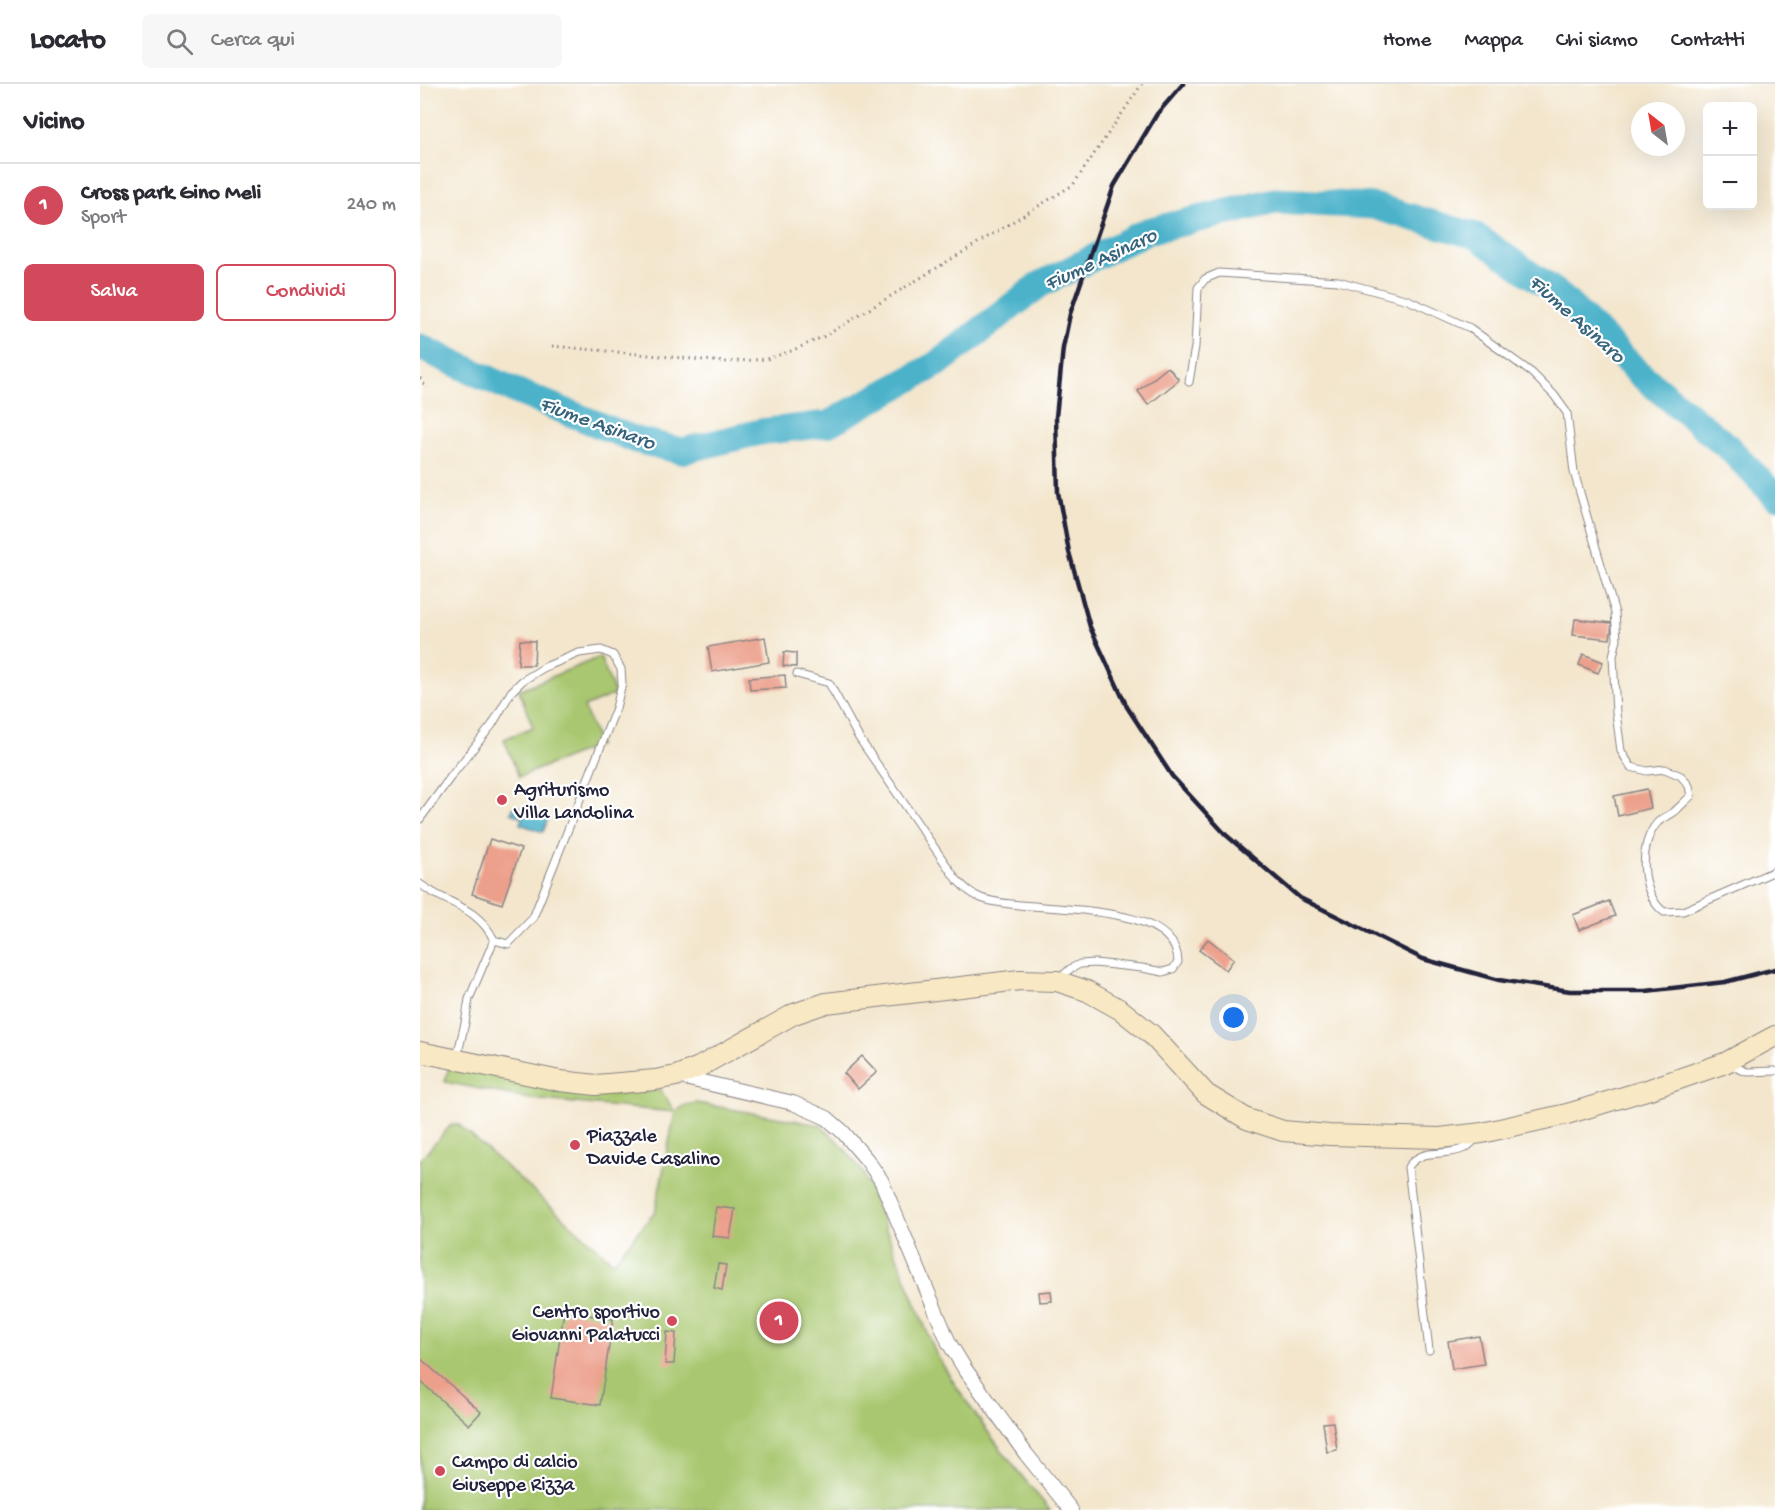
<!DOCTYPE html>
<html lang="it">
<meta charset="utf-8">
<style>
body{margin:0;font-family:"Gochi Hand",sans-serif;background:#f7f7f7;color:#2b2b33}
.controls{position:absolute;right:18px;top:18px;display:grid;overflow:hidden;border-radius:9px;box-shadow:0 6px 24px #0002}
.controls button{width:54px;height:54px;display:grid;place-items:center;padding:0;border:0;border-bottom:2px solid #e1e1e2;background:#fff;color:#2b2b33;font:30px sans-serif}
.compass{position:absolute;left:1211px;top:18px;width:54px;height:54px;border-radius:50%;background:#fff;box-shadow:0 6px 24px #0002;rotate:329deg}
.you{position:absolute;left:814px;top:934px;width:21px;height:21px;margin:-15px;border:4px solid #fff;border-radius:50%;background:#1a73e8;box-shadow:0 0 0 9px #1a73e833}
.badge{display:grid;place-items:center;width:39px;height:39px;border-radius:50%;background:#d1495b;color:#fff;font-size:20px;font-weight:700}
.pin{position:absolute;translate:-50% -50%;border:3px solid #fff;box-shadow:0 2px 6px #0006}
.list{margin:0;padding:0;list-style:none}
h2{display:flex;justify-content:space-between;align-items:center;height:78px;margin:0;padding:0 24px;font-size:26px}
h2 small{font-size:20px;font-weight:400;color:#7c7c81}
.list li{display:grid;grid-template-columns:39px 1fr auto;gap:18px;align-items:center;box-sizing:border-box;height:84px;padding:0 24px;border-top:2px solid #e1e1e2}
.list b{display:block;font-size:22px;white-space:nowrap}
.list p{margin:0;font-size:20px;white-space:nowrap;color:#7c7c81}
.list em{font-size:20px;font-style:normal;color:#7c7c81}
.actions{display:flex;gap:12px;padding:18px 24px}
.actions a{flex:1;padding:14px 0;border:2px solid #d1495b;border-radius:9px;text-align:center;font-size:21px;color:#d1495b}
.actions .main{background:#d1495b;color:#fff}
.icon{flex:none;width:33px;height:33px;fill:none;stroke:currentColor;stroke-width:2;stroke-linecap:round;stroke-linejoin:round}
.map{position:relative;flex:none;width:1355px;height:1426px;overflow:hidden}
header{display:flex;align-items:center;gap:36px;box-sizing:border-box;height:84px;padding:0 30px;background:#fff;border-bottom:2px solid #e1e1e2}
header strong{font-size:28px}
nav{display:flex;gap:33px;margin-inline-start:auto;font-size:21px}
.search{width:420px;height:54px;background:#f7f7f7;display:flex;align-items:center;gap:15px;box-sizing:border-box;padding:0 21px;border-radius:9px;color:#7c7c81;font-size:22px}
main{display:flex}
aside{flex:1;background:#fff}
.map>svg:first-child{display:block}
.green{fill:#a9c76f;stroke:#667455;stroke-width:1.5}
.water{fill:#4cb2ca;stroke:#376a82;stroke-width:1.5}
.lines{fill:none;stroke-linecap:round;stroke-linejoin:round}
.river{stroke:#4cb2ca;stroke-width:27}
.building{fill:#ec9f8a}
.service-casing{stroke:#8a8484;stroke-width:9}
.minor-casing{stroke:#8a8484;stroke-width:16}
.secondary-casing{stroke:#8a8484;stroke-width:22}
.path{stroke:#8a8484;stroke-width:3;stroke-dasharray:1.5 4.5;stroke-linecap:butt}
.service{stroke:#fff;stroke-width:7}
.minor{stroke:#fff;stroke-width:14}
.secondary{stroke:#f8e8c3;stroke-width:20}
.rail{stroke:#22223b;stroke-width:4.5}
.poi-dot{fill:#d1495b;stroke:#fff;stroke-width:2}
.labels{text-anchor:middle;stroke-width:4.5;stroke-linejoin:round;paint-order:stroke}
.poi-label{font-size:20px;fill:#22223b;stroke:#fff;text-anchor:start}
.water-label{font-size:21px;font-style:italic;fill:#35637b;stroke:#fff}
</style>
<header>
<strong>Locato</strong>
<div class="search"><svg class="icon" aria-label="search" viewBox="0 0 24 24"><circle cx="10" cy="10" r="6"/><path d="M15 15l6 6"/></svg>Cerca qui</div>
<nav><a>Home</a><a>Mappa</a><a>Chi siamo</a><a>Contatti</a></nav>
</header>
<main>
<aside>
<h2>Vicino<small></small></h2>
<ul class="list">
<li><span class="badge">1</span><div><b>Cross park Gino Meli</b><p>Sport</p></div><em>240 m</em></li>
</ul>
<div class="actions"><a class="main">Salva</a><a>Condividi</a></div>
</aside>
<div class="map">
<svg width="1355" height="1426" viewBox="0 0 1355 1426">
<rect width="100%" height="100%" fill="#fff"/>
<filter id="ink" filterUnits="userSpaceOnUse"><feTurbulence type="fractalNoise" baseFrequency=".0167" numOctaves="2"/><feDisplacementMap in="SourceGraphic" scale="12" xChannelSelector="R" yChannelSelector="G"/><feConvolveMatrix kernelMatrix="1 2 1 2 8 2 1 2 1" color-interpolation-filters="sRGB"/></filter>
<filter id="wash" filterUnits="userSpaceOnUse"><feTurbulence type="fractalNoise" baseFrequency=".008" numOctaves="4" result="noise"/><feDisplacementMap in="SourceGraphic" scale="24" xChannelSelector="R" yChannelSelector="G"/><feGaussianBlur stdDeviation="1.35" result="paint"/><feColorMatrix in="noise" values="0 0 0 0 0 0 0 0 0 0 0 0 0 0 0 0 0 1.4 0 .05"/><feComposite in="paint" operator="in"/></filter>
<g filter="url(#wash)">
<rect width="100%" height="100%" fill="#f3e6cd"/>
<g class="green">
<path d="M180,573L195,610L164,623L179,661L99,693L84,655L113,643L99,606Z"/>
<path d="M29,982L166,1008L197,1010L240,1005L255,1028L265,1021L277,1019L400,1041L420,1059L443,1088L516,1270C549,1325 588,1377 630,1426H0V1076L31,1041L38,1040L193,1178L235,1128L255,1028L110,1015L25,998Z"/>
</g>
<path class="water" d="M94,722L128,735L123,748L100,740L102,733L91,729Z"/>
<g class="lines">
<path class="river" d="M0,263L93,306L216,356L262,367L340,348L408,340L517,280L619,201L727,147L855,117L953,122L1056,152L1136,208L1221,291L1308,363L1355,412"/>
</g>
<g id="blocks">
<g class="building">
<path d="M748,283L759,296L728,321L718,307Z"/>
<path d="M1155,535L1192,539L1190,555L1153,551Z"/>
<path d="M345,553L349,578L292,588L288,563Z"/>
<path d="M100,556L115,557L114,581H98Z"/>
<path d="M364,568L376,569V583L363,582Z"/>
<path d="M1163,570L1183,578L1178,589L1159,581Z"/>
<path d="M365,591L366,604L330,606L329,594Z"/>
<path d="M1227,705L1231,724L1198,732L1194,712Z"/>
<path d="M70,755L101,765L82,820L52,810Z"/>
<path d="M1189,817L1195,832L1159,846L1153,831Z"/>
<path d="M788,855L814,875L806,886L779,866Z"/>
<path d="M442,972L457,988L438,1005L424,989Z"/>
<path d="M296,1123L315,1125L310,1154L292,1152Z"/>
<path d="M298,1180L306,1181L302,1206L294,1204Z"/>
<path d="M631,1207L632,1217L620,1218L619,1208Z"/>
<path d="M144,1227L193,1235L180,1321L131,1314Z"/>
<path d="M247,1248L256,1249L254,1280H245Z"/>
<path d="M1059,1252L1064,1280L1032,1285L1028,1257Z"/>
<path d="M0,1274L61,1328L49,1341L0,1297Z"/>
<path d="M913,1338L917,1366L907,1368L903,1339Z"/>
</g>
</g>
</g>
<g filter="url(#ink)">
<use href="#blocks" fill-opacity="0" stroke="#8a8484" stroke-width="1.5"/>
<g class="lines">
<g class="service-casing">
<g id="service">
<path d="M769,298L775,263L778,204L785,195L799,189L918,197L988,216L1050,244L1112,289L1134,311L1147,329L1154,388L1195,529L1197,555L1193,572L1196,629L1201,667L1211,683L1227,687L1245,685L1261,692L1269,702L1271,712C1265,717 1260,723 1254,728C1249,732 1242,734 1238,738C1217,760 1221,811 1244,828L1263,827L1355,787"/>
<path d="M377,590L409,599L439,654L536,795C544,803 551,810 561,814C604,831 757,812 758,878L753,885L743,888L722,884L675,879L660,880L650,885L639,895"/>
<path d="M0,735L32,691L72,641L91,608L102,597L125,583L159,569L181,566L193,571L201,585L202,599L196,624L113,834L88,860L74,856L49,915L45,939L37,973"/>
<path d="M0,800C27,821 57,821 74,856"/>
<path d="M1310,981L1327,988L1355,987"/>
<path d="M1009,1266L988,1083C1003,1062 1024,1074 1045,1064C1049,1062 1052,1058 1056,1055"/>
</g>
</g>
<g class="minor-casing">
<path id="minor" d="M256,992L373,1019L407,1034L423,1048L447,1076L461,1096L529,1259L545,1285L606,1370L651,1426"/>
</g>
<g class="secondary-casing">
<path id="secondary" d="M0,968L140,997L176,1001L235,996L256,992L279,983L374,930L406,919L600,896L637,897L667,907L701,926L731,950L786,1010L827,1035L863,1047L909,1051L1020,1054L1062,1049L1147,1030L1230,1005L1305,979L1355,952"/>
</g>
<g class="path">
<path d="M132,262L305,278L347,275L371,267L405,252L653,101L722,0"/>
<path d="M0,294L7,304"/>
</g>
<use href="#service" class="service"/>
<use href="#minor" class="minor"/>
<use href="#secondary" class="secondary"/>
<path class="rail" d="M763,0L737,30L694,102L650,230L643,264L636,333L638,408L649,468L670,543L707,623L752,692L806,751L880,814L1003,875L1079,896L1150,907H1226L1305,898L1355,885"/>
</g>
</g>
<g class="poi-dot">
<circle cx="82" cy="716" r="6"/>
<circle cx="155" cy="1061" r="6"/>
<circle cx="252" cy="1237" r="6"/>
<circle cx="20" cy="1387" r="6"/>
</g>
<g class="labels">
<g class="poi-label">
<text x="94" y="711">Agriturismo<tspan x="94" dy="23">Villa Landolina</tspan></text>
<text x="167" y="1057">Piazzale<tspan x="167" dy="23">Davide Casalino</tspan></text>
<text x="240" y="1233" text-anchor="end">Centro sportivo<tspan x="240" dy="23">Giovanni Palatucci</tspan></text>
<text x="32" y="1383">Campo di calcio<tspan x="32" dy="23">Giuseppe Rizza</tspan></text>
</g>
<g class="water-label">
<text transform="translate(680 174) rotate(-25)" y="7">Fiume Asinaro</text>
<text transform="translate(1158 234) rotate(42)" y="7">Fiume Asinaro</text>
<text transform="translate(178 338) rotate(20)" y="7">Fiume Asinaro</text>
</g>
</g>
</svg>
<div class="controls">
<button>+</button>
<button>−</button>
</div>
<svg class="compass" viewBox="-18 -18 36 36"><path d="M0-13l5 13h-10z" fill="#e53935"/><path d="M0 13l5-13h-10z" fill="#7c7c81"/></svg>
<div class="you"></div>
<div class="pin badge" style="left:359px;top:1237px">1</div>
</div>
</main>
